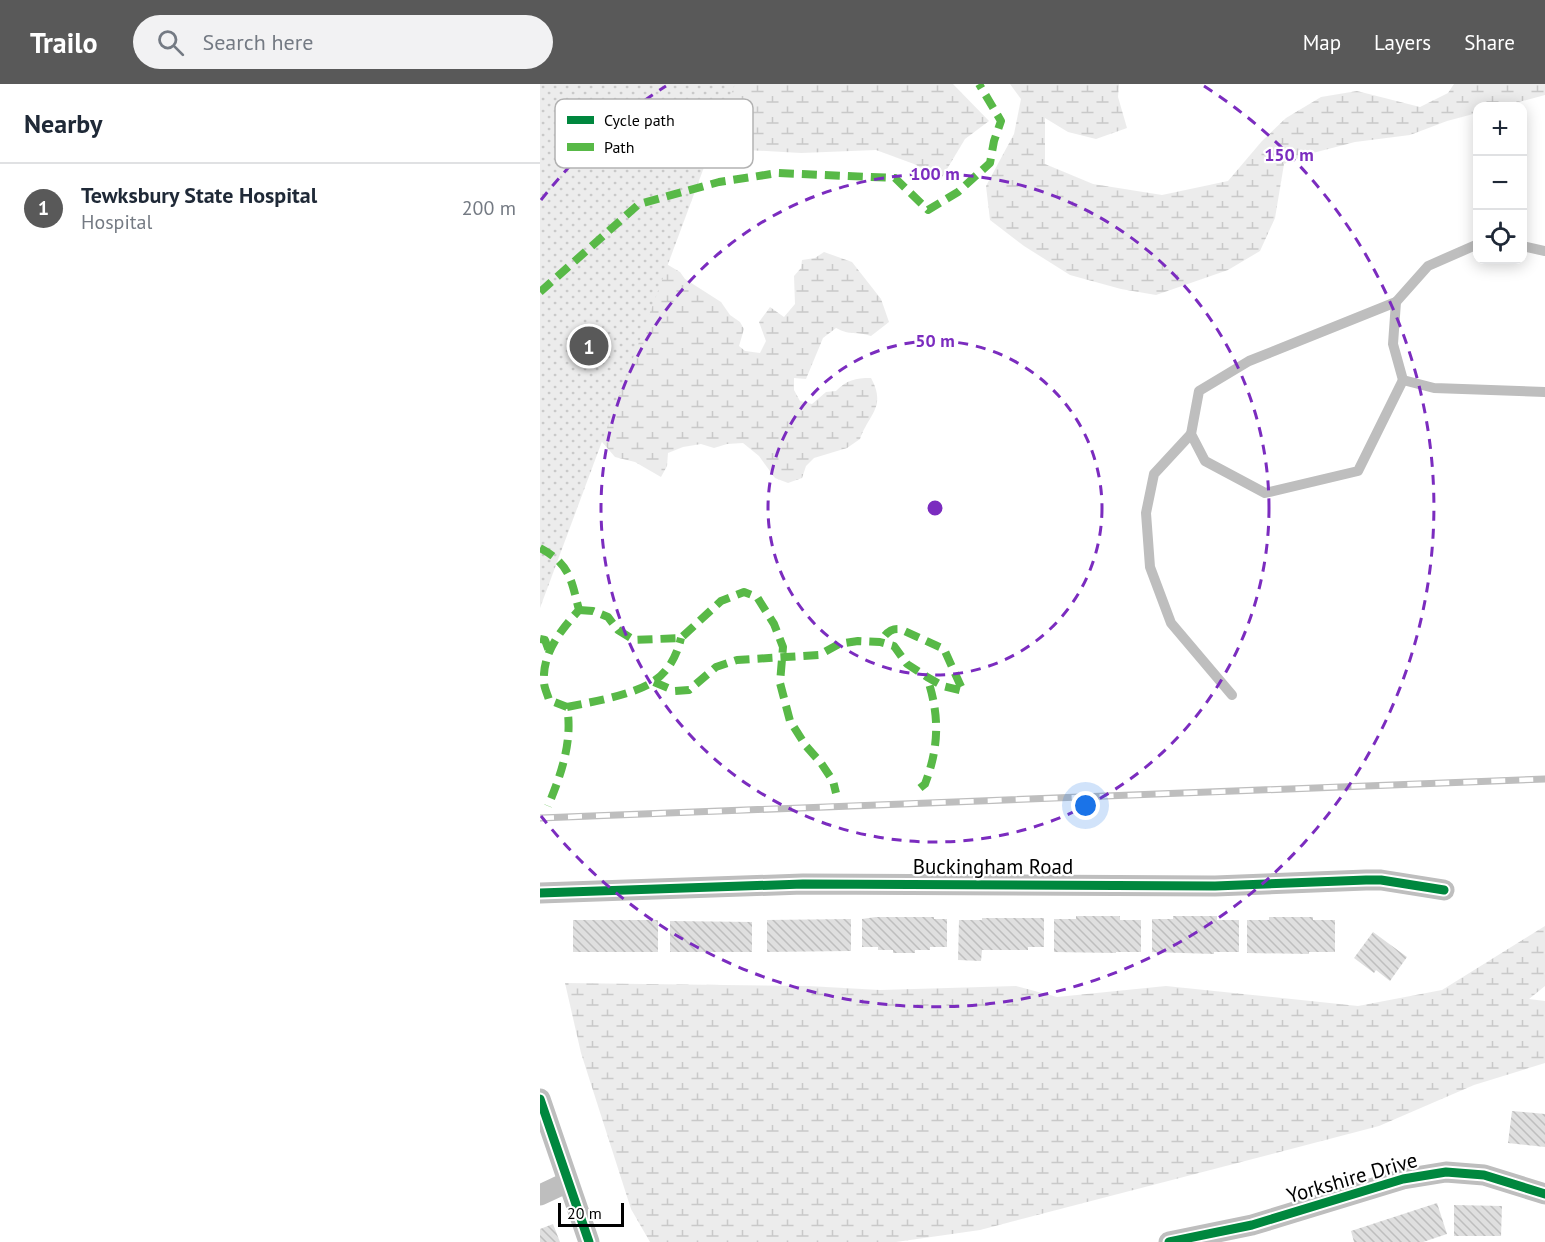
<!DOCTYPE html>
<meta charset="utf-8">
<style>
body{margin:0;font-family:"PT Sans",sans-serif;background:#f2f2f3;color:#1f2937}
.controls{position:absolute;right:18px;top:18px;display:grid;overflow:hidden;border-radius:12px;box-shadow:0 3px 15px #0003}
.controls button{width:54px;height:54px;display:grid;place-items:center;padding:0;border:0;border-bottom:2px solid #e0e1e3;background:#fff;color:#1f2937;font:30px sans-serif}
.scale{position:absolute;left:18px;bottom:15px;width:66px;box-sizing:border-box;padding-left:6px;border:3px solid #000;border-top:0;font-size:16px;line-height:21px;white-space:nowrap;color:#000;-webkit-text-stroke:4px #fff;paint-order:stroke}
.you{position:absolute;left:546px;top:722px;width:21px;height:21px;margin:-15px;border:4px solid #fff;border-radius:50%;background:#1a73e8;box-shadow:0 0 0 9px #1a73e833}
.badge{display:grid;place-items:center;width:39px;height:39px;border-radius:50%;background:#595959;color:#fff;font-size:20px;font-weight:700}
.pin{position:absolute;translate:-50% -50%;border:3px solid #fff;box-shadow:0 2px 6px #0006}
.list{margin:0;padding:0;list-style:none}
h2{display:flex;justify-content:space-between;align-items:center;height:78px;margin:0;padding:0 24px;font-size:26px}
h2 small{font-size:20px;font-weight:400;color:#747a83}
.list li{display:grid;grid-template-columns:39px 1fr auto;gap:18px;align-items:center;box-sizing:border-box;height:90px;padding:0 24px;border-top:2px solid #e0e1e3}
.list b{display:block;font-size:22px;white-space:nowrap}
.list p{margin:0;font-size:20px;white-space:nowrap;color:#747a83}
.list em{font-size:20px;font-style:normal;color:#747a83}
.icon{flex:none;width:33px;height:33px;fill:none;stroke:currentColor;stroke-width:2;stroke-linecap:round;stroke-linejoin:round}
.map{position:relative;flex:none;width:1005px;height:1158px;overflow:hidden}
header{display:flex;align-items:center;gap:36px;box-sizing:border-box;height:84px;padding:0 30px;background:#595959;color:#fff}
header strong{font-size:28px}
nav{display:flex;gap:33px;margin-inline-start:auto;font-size:21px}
.search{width:420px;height:54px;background:#f2f2f3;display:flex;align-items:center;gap:15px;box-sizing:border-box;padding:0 21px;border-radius:33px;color:#747a83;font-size:22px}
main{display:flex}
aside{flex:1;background:#fff}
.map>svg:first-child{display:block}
.wetland{fill:url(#wetland-marsh)}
.park{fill:url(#park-dots)}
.building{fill:url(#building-back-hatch)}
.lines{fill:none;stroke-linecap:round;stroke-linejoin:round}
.service{stroke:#bebebe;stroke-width:10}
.minor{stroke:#bebebe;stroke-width:21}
.rail-casing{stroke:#bebebe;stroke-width:7}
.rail{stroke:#fff;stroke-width:4.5;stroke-dasharray:14;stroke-linecap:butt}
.quiet{stroke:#58b947;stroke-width:8;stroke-dasharray:15 8;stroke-linecap:butt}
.cycleway-casing{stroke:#fff;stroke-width:13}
.cycleway{stroke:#00873e;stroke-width:9}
.ring{fill:none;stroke:#7b2cbf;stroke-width:3;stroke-dasharray:10 8}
.labels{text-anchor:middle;stroke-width:4.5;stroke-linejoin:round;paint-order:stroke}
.street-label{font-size:21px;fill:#000;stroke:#fff}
.key{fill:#fff;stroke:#b2b2b2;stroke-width:1.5}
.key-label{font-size:16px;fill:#000}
.centre{fill:#7b2cbf;stroke:#fff;stroke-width:3}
.ring-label{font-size:18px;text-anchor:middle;font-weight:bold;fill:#7b2cbf;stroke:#fff;stroke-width:4.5;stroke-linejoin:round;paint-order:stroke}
</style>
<header>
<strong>Trailo</strong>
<div class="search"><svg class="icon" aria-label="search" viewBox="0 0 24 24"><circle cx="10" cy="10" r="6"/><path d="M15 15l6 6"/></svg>Search here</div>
<nav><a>Map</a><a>Layers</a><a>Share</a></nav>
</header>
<main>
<aside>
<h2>Nearby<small></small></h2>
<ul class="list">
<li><span class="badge">1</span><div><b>Tewksbury State Hospital</b><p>Hospital</p></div><em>200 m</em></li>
</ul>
</aside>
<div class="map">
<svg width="1005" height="1158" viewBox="0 0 1005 1158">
<defs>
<pattern id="wetland-marsh" width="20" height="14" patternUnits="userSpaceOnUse" patternTransform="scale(1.5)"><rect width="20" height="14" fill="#ececec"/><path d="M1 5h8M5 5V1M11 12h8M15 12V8" fill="none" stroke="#c9c9c9"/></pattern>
<pattern id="park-dots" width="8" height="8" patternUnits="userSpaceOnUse" patternTransform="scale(1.5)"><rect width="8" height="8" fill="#ececec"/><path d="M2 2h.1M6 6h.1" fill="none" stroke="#c9c9c9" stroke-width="1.8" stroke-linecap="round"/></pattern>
<pattern id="building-back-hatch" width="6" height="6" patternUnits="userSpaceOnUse" patternTransform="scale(1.5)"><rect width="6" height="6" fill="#dfdfdf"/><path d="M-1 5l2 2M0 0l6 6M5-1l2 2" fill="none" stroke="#bebebe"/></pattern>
</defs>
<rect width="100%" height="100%" fill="#fff"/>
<g class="wetland">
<path d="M0,0H413L449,37L425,55L401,95L374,80L336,66L261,69L208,66L202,49L148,38Z"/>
<path d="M470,0H579L578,13L587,44L556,55L528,48L505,34V80L553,100L622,111L688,97L722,57L746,34L781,13L817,7L880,23L908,9L914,0H1005V11L964,22H938L937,29L907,37L870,51L815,58L769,70L744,80L735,134L720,167L688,186L616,211L581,205L530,191L484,162L450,136L446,102L474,50L481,15Z"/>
<path d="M284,168L312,178L341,215L349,238L331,252C316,247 311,252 296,244L283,254L266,295L254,294V306L260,317L272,320L286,308L296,307C307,296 315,294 331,294C347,323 328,331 320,355L307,364L274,374L266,382L262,394L248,399L235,394L219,372L203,359L187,360L174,364L161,360L143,363L128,369L127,382L121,393L95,378L75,373L56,351L118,175L140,188L145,195L181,218L190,231L200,238L204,245L199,262L205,267L220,269L226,257L219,238L230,223L244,233L255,220L254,192L261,184L262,176L275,174Z"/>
<path d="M1005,842V902L989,915L1005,917V979L934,1001L839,1042L440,1146L356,1158H110L91,1125L41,969L25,899L268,902L340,906L476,902L517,913L626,902L818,922L902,906Z"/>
</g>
<path class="park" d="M0,0H195L0,524Z"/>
<g class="building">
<path d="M536,832H580V836H601V868H576V869L514,868V835H536Z"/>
<path d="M633,832H677V836H699V868H674V870L612,868V835H633Z"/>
<path d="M336,833H394V835H407V863H390V866H375V869H353V866H338V863H322V835Z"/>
<path d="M729,833H773V836H795V868H769V870L707,869V836H729Z"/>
<path d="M442,834H504V863H488V866H442L441,877L418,876L419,836H442Z"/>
<path d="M311,835V867L227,868V836Z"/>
<rect x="33" y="836" width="85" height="32"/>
<path d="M130,837L212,838V868H130Z"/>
<path d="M833,848L867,873L850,897L836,886L834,889L814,874Z"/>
<path d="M972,1027L1005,1030V1063L968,1059Z"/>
<path d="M897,1119L907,1150L883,1158H814L811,1147Z"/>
<path d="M914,1121L962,1122L961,1152H914Z"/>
<path d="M13,1140L20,1158H0V1145Z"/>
</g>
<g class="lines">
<g class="service">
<path d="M938,160L888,182L856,218L853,260L863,296L894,304L1005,308"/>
<path d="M982,162L1005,167"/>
<path d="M856,218L709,277L659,307L651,350L665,377L725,409L818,387L863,296"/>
<path d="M651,350L614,390L606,429L610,483L631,539L692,611"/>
</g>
<g class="minor">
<path d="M0,809L263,800L675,802L826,796H841L904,806"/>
<path d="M0,1015L49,1158"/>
<path d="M0,1111L28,1098"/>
<path d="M629,1158L712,1141L863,1095L906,1088L944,1091L1005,1110"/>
</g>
<g class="rail-casing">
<path id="rail" d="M0,734L1005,695"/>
</g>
<use href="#rail" class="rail"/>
<g class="quiet">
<path d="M0,208L99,120L179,98L238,89L355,94L388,126L418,108L450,79L454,57L461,37L439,0"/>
<path d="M0,464C30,480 31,495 39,526C21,546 2,569 4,598C4,604 8,611 9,616L27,623C33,657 21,691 8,722"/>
<path d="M39,526L53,527L68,533L78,546L94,556L141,554L181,517L204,508L217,513L234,540L243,563L240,599L250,637L266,662L281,679L293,697L296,709"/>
<path d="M0,555L5,556L9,567"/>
<path d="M114,598L135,607L149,606L176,583L197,576L279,571L299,560L318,557L340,558L354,562L367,580L387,593L403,602L423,607L404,565L360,545C349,544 346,550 340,558"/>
<path d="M27,623C51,618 94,611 114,597C129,587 137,571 141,554"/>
<path d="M380,704L385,700C399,663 400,632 387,593"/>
</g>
<g class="cycleway-casing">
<g id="cycleway">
<path d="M0,809L263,800L675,802L826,796H841L904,806"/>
<path d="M0,1015L49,1158"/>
<path d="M629,1158L712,1141L863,1095L906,1088L944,1091L1005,1110"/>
</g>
</g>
<use href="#cycleway" class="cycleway"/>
</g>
<g class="ring">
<circle cx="395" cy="424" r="167"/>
<circle cx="395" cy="424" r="334"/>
<path d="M1 116A500 500 0 0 1 126 2M664 2A500 500 0 1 1 1 732"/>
</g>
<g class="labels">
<g class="street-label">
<text x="453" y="790">Buckingham Road</text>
<text transform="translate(812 1094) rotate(-16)" y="7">Yorkshire Drive</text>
</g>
</g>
<rect x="15" y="15" width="198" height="69" rx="9" class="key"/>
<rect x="27" y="32" width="27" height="8" fill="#00873e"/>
<rect x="27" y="59" width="27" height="8" fill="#58b947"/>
<g class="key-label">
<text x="64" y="42">Cycle path</text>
<text x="64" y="69">Path</text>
</g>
<circle cx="395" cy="424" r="9" class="centre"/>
<g class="ring-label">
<text x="749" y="77">150 m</text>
<text x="395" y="96">100 m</text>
<text x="395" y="263">50 m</text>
</g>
</svg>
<div class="controls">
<button>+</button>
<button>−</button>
<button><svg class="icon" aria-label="locate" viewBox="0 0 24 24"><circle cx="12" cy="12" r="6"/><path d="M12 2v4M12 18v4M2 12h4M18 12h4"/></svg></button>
</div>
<div class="scale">20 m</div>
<div class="you"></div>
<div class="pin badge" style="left:49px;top:262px">1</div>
</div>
</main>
